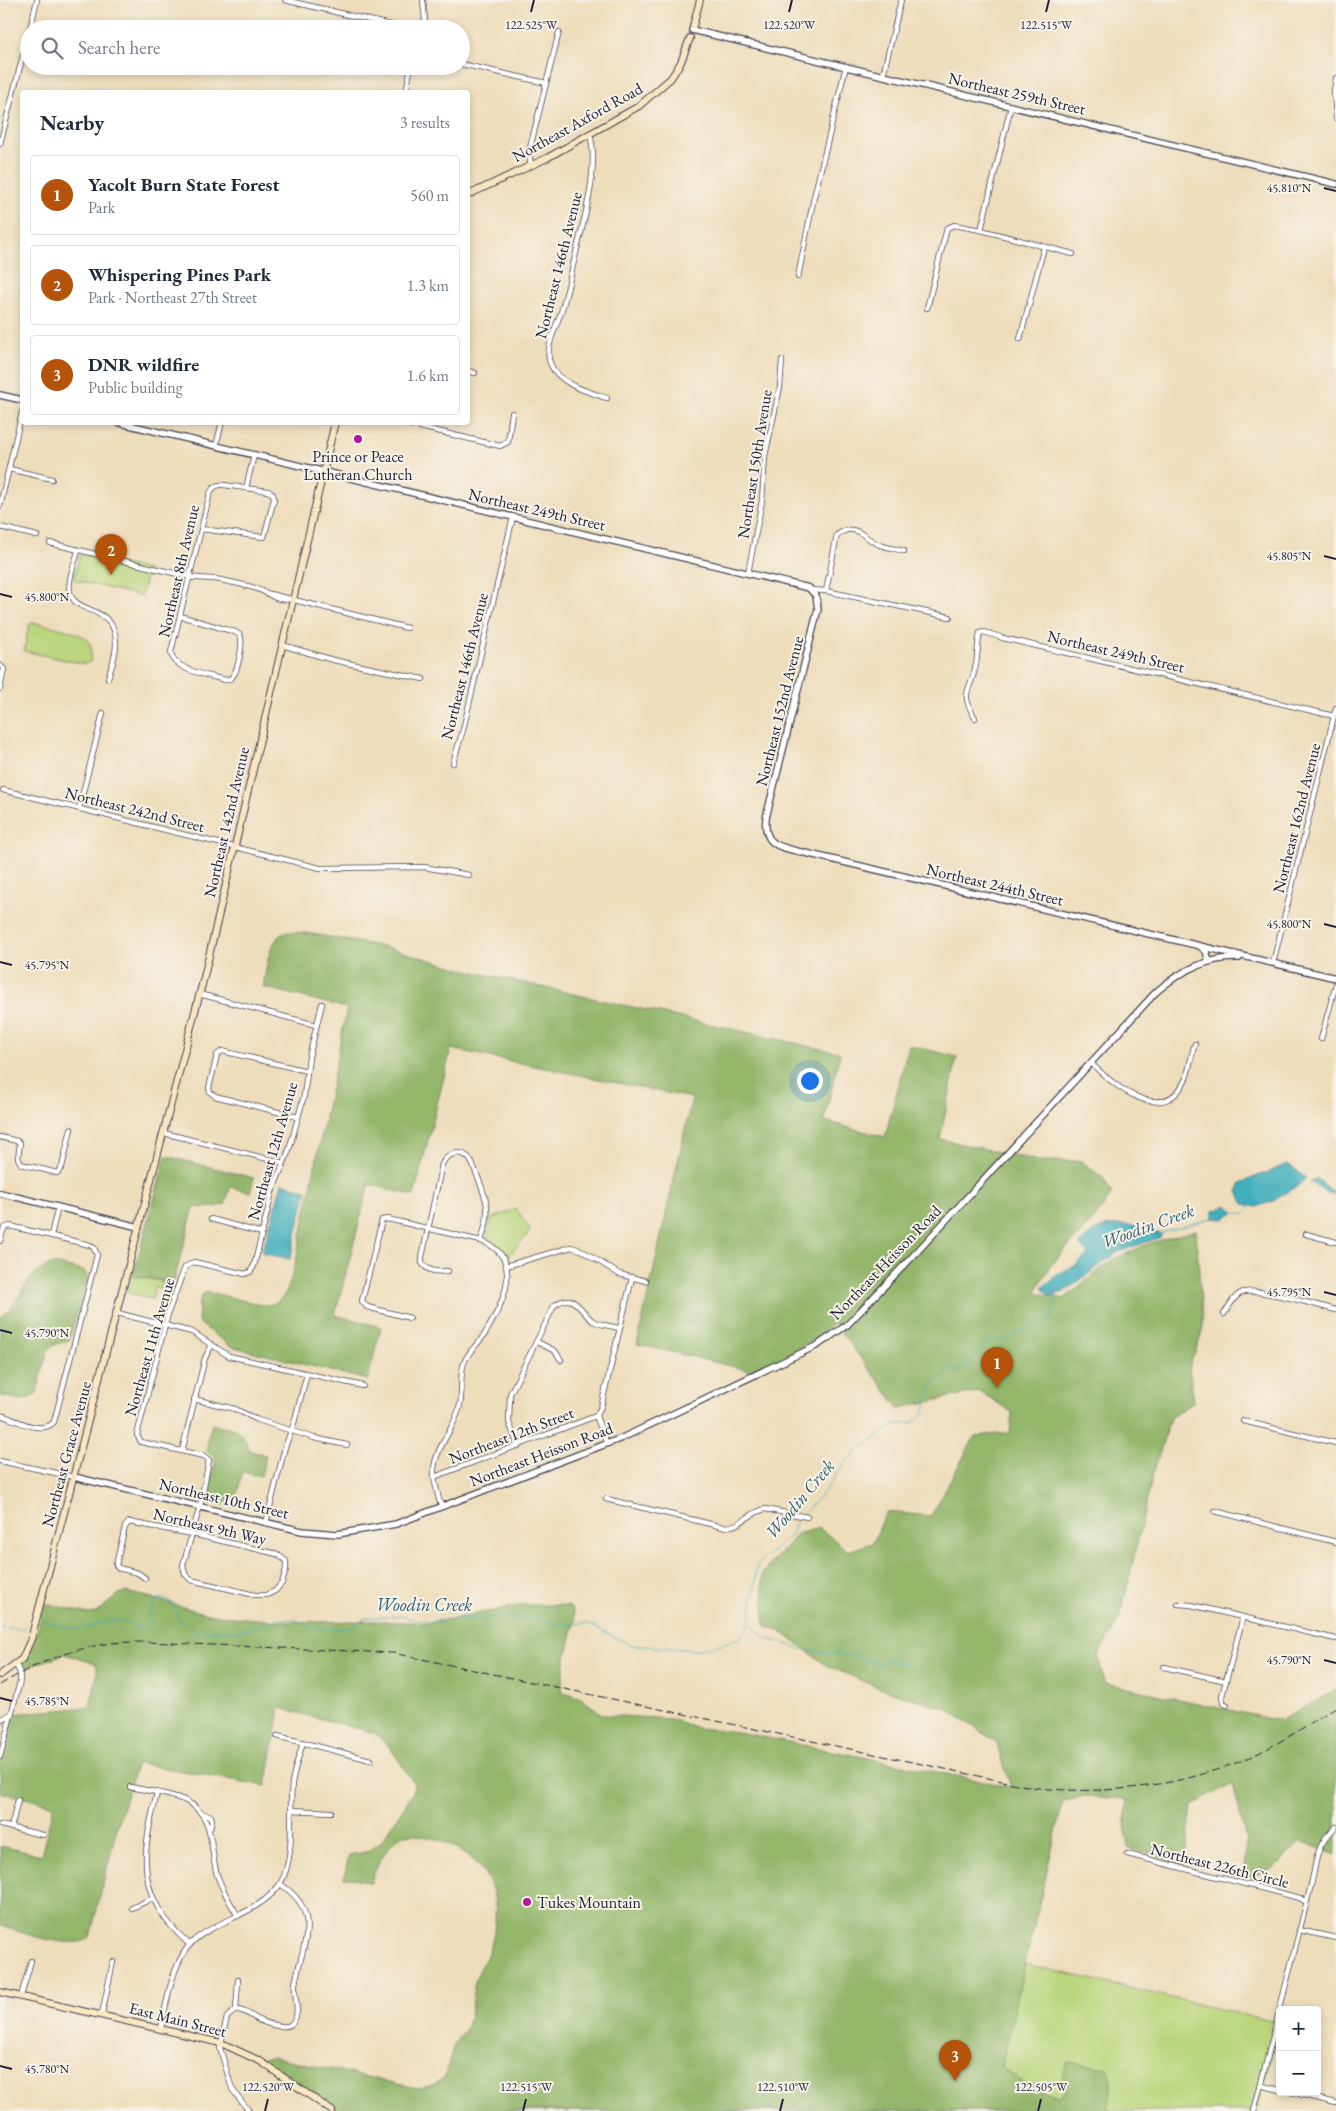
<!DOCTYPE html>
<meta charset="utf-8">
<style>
body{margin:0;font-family:"EB Garamond",serif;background:#f6f6f7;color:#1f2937}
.controls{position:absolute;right:15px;bottom:15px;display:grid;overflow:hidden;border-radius:5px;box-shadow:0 2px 8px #0003}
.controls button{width:45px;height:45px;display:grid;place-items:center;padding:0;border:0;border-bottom:1px solid #e0e1e3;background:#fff;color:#1f2937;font:25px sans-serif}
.you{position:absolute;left:809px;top:1080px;width:18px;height:18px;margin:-12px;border:4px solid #fff;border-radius:50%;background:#1a73e8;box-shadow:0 0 0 8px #1a73e833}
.badge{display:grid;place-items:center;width:32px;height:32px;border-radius:50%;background:#b45309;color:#fff;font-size:16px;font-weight:700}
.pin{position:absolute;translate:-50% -41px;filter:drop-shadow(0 1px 2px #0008)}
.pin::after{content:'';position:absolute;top:26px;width:18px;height:15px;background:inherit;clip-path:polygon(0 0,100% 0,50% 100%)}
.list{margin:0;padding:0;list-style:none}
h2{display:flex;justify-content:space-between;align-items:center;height:65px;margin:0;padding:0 20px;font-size:21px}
h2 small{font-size:16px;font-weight:400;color:#747a83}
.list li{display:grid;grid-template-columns:32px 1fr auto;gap:15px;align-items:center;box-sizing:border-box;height:80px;margin:0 10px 10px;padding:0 10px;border:1px solid #e0e1e3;border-radius:5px}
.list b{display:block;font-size:19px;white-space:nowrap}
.list p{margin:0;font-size:16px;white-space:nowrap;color:#747a83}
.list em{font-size:16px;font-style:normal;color:#747a83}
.icon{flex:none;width:28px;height:28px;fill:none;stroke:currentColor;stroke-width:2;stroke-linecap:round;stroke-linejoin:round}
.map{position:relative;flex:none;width:1336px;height:2111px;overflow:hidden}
.search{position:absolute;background:#fff;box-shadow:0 2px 8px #0003;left:20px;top:20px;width:450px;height:55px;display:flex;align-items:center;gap:12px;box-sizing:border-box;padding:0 18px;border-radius:28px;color:#747a83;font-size:19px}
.panel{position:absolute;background:#fff;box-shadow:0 2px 8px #0003;left:20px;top:90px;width:450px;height:335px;border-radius:5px}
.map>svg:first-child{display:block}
.green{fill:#bad57b;stroke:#6e7c5b}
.forest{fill:#93b66b;stroke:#5a6c53}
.water{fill:#3faebc;stroke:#30687c}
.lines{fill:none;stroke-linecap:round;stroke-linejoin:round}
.stream{stroke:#3faebc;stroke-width:1}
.minor-casing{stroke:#413e4e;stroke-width:6}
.tertiary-casing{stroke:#413e4e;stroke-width:8}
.secondary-casing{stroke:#413e4e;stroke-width:8}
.minor{stroke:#fff;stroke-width:4.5}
.tertiary{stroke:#fff;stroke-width:5.5}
.secondary{stroke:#f9e7c3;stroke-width:6}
.rail{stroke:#22223b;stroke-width:1;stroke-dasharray:8 4;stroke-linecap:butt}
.ticks{fill:none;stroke:#22223b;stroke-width:2}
.poi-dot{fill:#b5179e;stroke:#f7f3e8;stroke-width:2}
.labels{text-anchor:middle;stroke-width:4;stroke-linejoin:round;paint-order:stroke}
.street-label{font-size:16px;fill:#22223b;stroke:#f7f3e8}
.poi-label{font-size:16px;fill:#22223b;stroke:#f7f3e8}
.water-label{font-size:18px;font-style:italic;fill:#2e5a6f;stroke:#f7f3e8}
.ticks-label{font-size:12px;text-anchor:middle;fill:#22223b;stroke:#f7f3e8;stroke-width:4;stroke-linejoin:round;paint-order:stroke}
</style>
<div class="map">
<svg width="1336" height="2111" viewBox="0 0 1336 2111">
<rect width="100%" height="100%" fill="#f7f3e8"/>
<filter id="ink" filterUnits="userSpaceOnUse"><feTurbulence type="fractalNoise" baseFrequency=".02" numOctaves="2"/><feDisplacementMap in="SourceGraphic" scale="10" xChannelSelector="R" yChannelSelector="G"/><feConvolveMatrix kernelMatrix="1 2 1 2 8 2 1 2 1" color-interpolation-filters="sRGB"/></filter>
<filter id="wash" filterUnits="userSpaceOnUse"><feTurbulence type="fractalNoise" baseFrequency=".0096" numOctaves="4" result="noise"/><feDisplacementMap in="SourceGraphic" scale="20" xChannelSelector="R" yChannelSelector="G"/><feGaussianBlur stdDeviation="1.12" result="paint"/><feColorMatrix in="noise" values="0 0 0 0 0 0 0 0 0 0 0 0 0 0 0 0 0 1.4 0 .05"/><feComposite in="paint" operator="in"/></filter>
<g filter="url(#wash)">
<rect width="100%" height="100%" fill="#edb"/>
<g class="green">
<path d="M83,554L148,570L141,596L74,580L79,557Z"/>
<path d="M32,623C42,623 79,632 87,639C93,645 91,655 90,662L84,664L24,651L29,625Z"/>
<path d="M516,1209L531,1230L507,1258L500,1247L487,1237L491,1219Z"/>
<path d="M131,1274L175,1285L173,1291L155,1287L152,1299L127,1292Z"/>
<path d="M863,1926L1279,2023L1257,2111H516Z"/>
</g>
<g class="forest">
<path d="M284,932L307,933L385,947L465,970L840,1053L824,1121L885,1137L909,1045L957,1057L940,1139L1038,1161H1081L1103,1178L1112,1194L1095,1218L1051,1265L1035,1292L1064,1299L1112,1260L1148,1244L1196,1230L1203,1330L1189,1368L1194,1401L1170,1418L1153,1474L1120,1618L1098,1656L1104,1683L1280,1721L1336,1690V1855L1301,1841L1275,1868L1245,1878L1246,1839L1233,1784L1192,1805L1185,1865L1128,1848L1125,1829L1127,1799L1084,1796L1063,1802L1001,2067L1027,2085L1058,2096L1066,2091C1061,2079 1061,2073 1067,2062L1108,2068C1114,2081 1113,2093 1107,2106L1110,2111H336L260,2058L275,2057L417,2088C452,2086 444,2067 456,2041C459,2036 465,2032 467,2026C473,2011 471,1993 476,1978C480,1968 486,1960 489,1950C495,1935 497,1913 494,1897C488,1864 458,1844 428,1837C421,1836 412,1833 405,1835C390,1838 374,1869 371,1883L360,1879L344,1878L349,1855L366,1852L381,1842L413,1793L414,1784L410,1777L389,1746L375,1733L280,1708L266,1786L137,1763L119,1819L90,1937C77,1952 17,1932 0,1925V1846L41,1855L54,1805L0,1792V1764L13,1714L90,1707L97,1675V1666L94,1663L64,1654L23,1669L22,1665L34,1645L44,1603L89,1614L96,1613L119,1594L125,1592L148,1597L211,1615L290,1622L371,1621L430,1623L524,1605H560L570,1607L573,1611L575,1621L565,1661L561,1691L581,1698L603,1715L671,1719L698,1728L738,1732L1011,1787L996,1742L948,1709L882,1689L826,1665L784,1633L765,1625L762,1574L797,1534L819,1528L848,1551L873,1543L886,1512L931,1516L975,1436L1010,1433L1012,1412L979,1391L899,1408L834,1323L813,1340L757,1372L637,1344L692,1098L451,1049L414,1196L369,1184L335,1315L381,1327L368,1380L230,1346L198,1322L199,1303L203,1294L208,1292L262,1305C288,1307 290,1280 296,1261L347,1008L263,987C267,968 267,944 284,932Z"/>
<path d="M166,1156L254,1178L250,1192L230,1187L225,1205L206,1208L194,1207L173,1285L161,1280L133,1276Z"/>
<path d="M54,1264L84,1271L88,1277L69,1340L54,1345L48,1350L36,1395L22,1400L0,1396V1318C25,1300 21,1274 54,1264Z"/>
<path d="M212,1424C237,1429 240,1427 250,1451L266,1455L261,1476L243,1472L234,1507L211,1501L207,1496L215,1463L213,1455L207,1450L208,1437Z"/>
</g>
<g class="water">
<path d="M1288,1164L1306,1178L1298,1186L1273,1201L1257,1207L1244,1204L1238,1192L1240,1183Z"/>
<path d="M1316,1178L1336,1194L1329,1193L1310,1182Z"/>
<path d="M282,1183L307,1190L290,1259L262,1253Z"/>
<path d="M1228,1205L1235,1212L1224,1219L1212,1218L1214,1211Z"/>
<path d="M1129,1225L1161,1234V1237L1118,1252L1064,1292L1050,1296L1042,1288L1058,1274L1078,1264L1088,1254L1080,1245C1095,1226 1106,1225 1129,1225Z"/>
</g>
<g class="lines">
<g class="stream">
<path d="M1234,1212L1244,1214L1251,1206"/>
<path d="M1159,1234L1212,1218"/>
<path d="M803,1514L825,1491L842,1466L862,1447L894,1425L912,1423L923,1415L932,1385L948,1371H958L971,1363L974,1355L987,1344L991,1338L1000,1341L1052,1317L1057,1294"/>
<path d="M42,1619C53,1623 68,1630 80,1628C104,1626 114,1611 139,1629L151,1624L153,1602L161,1598L171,1602L180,1620L194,1631H241L278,1619H295L313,1628L335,1629L350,1628L365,1618L403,1616L411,1619L433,1621L497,1617L540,1619L558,1625L587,1623L630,1645L695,1650L715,1646L739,1638L750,1624L757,1565L791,1535L795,1522L800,1517"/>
<path d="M751,1624L765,1638L806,1650L855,1656L877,1663L890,1660L908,1664"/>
<path d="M0,1627L21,1629L25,1626"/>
</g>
</g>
</g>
<g filter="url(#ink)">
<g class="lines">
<g class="minor-casing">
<g id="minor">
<path d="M285,0L407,29"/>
<path d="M30,29L37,0"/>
<path d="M419,29L425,20L423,0"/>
<path d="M461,64L546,83"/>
<path d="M883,75L901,0"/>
<path d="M1336,78L1334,91L1336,118"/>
<path d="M406,92L411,66"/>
<path d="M590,134C599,168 585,216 577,249C572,269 568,289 562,309C558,324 544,347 550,363C558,384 588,392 607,398"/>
<path d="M0,144L29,32"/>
<path d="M531,166L529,152L559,32"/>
<path d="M981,230L1011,106"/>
<path d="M798,277L814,197L846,66"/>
<path d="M927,308L947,228L954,225L981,230L1073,254"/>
<path d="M1020,339L1044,247"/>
<path d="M468,371L475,373"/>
<path d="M399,422L500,446L508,442L512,413"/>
<path d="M216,446L222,422"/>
<path d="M9,469L52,479"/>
<path d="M246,488L254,455"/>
<path d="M0,506L22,412"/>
<path d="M0,527L37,536"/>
<path d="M50,543L190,577C200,579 211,578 221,580C234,583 248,585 260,590C275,596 273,601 293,599"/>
<path d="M78,551C75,562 67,581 70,593C76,615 117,605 116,644C116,655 111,668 108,678"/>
<path d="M748,573L762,501L765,456L780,387L782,360"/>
<path d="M812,590L826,591L950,617"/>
<path d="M826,591L837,535C856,521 864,539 880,545C888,548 897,549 904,551"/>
<path d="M266,593L407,628"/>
<path d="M180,616L235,632L240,635C244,642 238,671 232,677C230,680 228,679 225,680C209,675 173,671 171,652L210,493C213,487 217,484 224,485L268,491L273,494L274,499L264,537L201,529"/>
<path d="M282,645L333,660L423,679"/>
<path d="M0,665L4,669L0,689"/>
<path d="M975,718C960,692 969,694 975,669C978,658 977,645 980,633L984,632L1003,638L1334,716"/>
<path d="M453,763L463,730L513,517"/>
<path d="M3,790L320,868L424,867L469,875"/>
<path d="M79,808L103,713"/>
<path d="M1273,963L1336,708"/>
<path d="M199,994L316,1025"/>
<path d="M1321,1039L1336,984"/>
<path d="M1091,1063C1114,1086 1165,1128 1186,1078C1190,1068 1191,1055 1195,1044"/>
<path d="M298,1117L215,1096L210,1092L209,1088L217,1055L222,1051L307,1071"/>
<path d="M164,1133L284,1163"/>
<path d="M0,1137L17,1141L20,1143L18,1158L21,1164L57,1173L62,1167L71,1129"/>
<path d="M211,1219L262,1233"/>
<path d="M1306,1234L1336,1242"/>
<path d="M51,1235L58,1207"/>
<path d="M0,1241L4,1228L10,1226L90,1245L94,1248L97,1255L54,1422C41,1436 16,1419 0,1415"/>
<path d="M506,1266L571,1247L581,1250L619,1274L646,1281"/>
<path d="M448,1271C438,1272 428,1272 422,1263V1257L442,1164C447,1154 460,1149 469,1158C474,1165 486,1197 487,1206C489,1218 484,1230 481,1241"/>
<path d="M117,1313L192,1332L229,1356L363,1386"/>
<path d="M1224,1314C1229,1307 1233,1297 1241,1293C1254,1286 1319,1306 1336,1310"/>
<path d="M410,1318L367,1307L362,1301L382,1220L388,1219L481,1241C526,1257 503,1304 486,1332C480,1343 468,1351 464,1363C459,1376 463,1392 460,1405C456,1427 436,1446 434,1469C433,1481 438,1495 441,1506"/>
<path d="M537,1342L555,1351L561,1360"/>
<path d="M194,1399L235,1409L258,1420L314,1438L347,1445"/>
<path d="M596,1416L601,1407L632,1278"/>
<path d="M596,1416L607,1444"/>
<path d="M1243,1421L1336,1443"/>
<path d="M518,1446L509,1422L510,1394L554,1306C574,1289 580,1312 593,1321C600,1325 611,1326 619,1328"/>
<path d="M182,1451L205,1358L212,1345"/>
<path d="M0,1461L74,1477"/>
<path d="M434,1477L596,1416"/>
<path d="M606,1499L723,1527C740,1528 750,1512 765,1509L807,1517"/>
<path d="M1215,1511L1336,1542"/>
<path d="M266,1523L285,1447L294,1423L307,1374"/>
<path d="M145,1578L138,1573L118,1568L116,1565L125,1527L129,1522L186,1533L192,1534L277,1554L286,1561V1569L282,1583L275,1591L266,1595H255L191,1580L185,1574L183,1565L200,1506L209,1460L204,1456L141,1442L137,1435L169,1310L185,1267L194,1262L245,1274L250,1272L254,1266L272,1192L289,1150L304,1096L309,1057L322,1004"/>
<path d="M1178,1604L1191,1605L1336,1639"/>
<path d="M1164,1667L1226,1681"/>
<path d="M1227,1705L1223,1703L1222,1696L1243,1617"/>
<path d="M0,1720L11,1714"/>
<path d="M277,1736L371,1760"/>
<path d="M0,1757L20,1681V1673L16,1665"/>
<path d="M130,1787C148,1791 169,1793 186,1801C216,1816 209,1847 217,1875C222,1889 230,1903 238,1916"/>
<path d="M157,1793C141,1858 135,1896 190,1945"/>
<path d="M291,1810L331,1812"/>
<path d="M201,1813L211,1816L212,1820L210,1828"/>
<path d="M0,1825L43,1835"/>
<path d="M11,1828L18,1800"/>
<path d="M1127,1854L1300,1898L1306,1902"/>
<path d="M132,1908L153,1898"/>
<path d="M1299,1930L1336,1938"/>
<path d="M21,1996L31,1961"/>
<path d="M236,2010C246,2010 249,2015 257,2019C263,2023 284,2029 290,2025C303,2016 293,1995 295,1984C302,1944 324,1912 280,1884"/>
<path d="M236,2010L227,2017L220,2048L232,2089L249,2111"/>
<path d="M236,2010L238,1980"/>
<path d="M102,2014L113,1962"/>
<path d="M161,2028C167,2002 171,1970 187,1948C207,1921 259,1916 280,1884C296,1858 289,1813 292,1783C294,1770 299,1756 303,1742"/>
<path d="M1260,2085L1280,2090"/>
<path d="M1291,2092L1336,2103"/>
<path d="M1254,2111L1311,1885C1317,1861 1315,1845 1336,1827"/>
</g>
</g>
<g class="tertiary-casing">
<g id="tertiary">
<path d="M692,30L1336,184"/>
<path d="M0,395L22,400"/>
<path d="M117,422L809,588L816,596L818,609L766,818C763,845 779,847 801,852L1336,978"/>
<path d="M1201,947L1206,951L1209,961"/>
<path d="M0,1193L139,1227"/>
<path d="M74,1477L302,1531L337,1534L396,1524L622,1438L818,1345L847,1325L914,1255L1156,992C1180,971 1207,957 1239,958"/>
</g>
</g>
<g class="secondary-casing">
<g id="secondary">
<path d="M693,26L700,0"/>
<path d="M468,195L547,158L639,106L671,78L681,62L690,38"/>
<path d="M0,1675L22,1659L31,1639L204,977L335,422"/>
<path d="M0,1992L221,2043L260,2061L332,2111"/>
</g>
</g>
<use href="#minor" class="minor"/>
<use href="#tertiary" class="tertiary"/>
<use href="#secondary" class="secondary"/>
<path class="rail" d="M0,1685C32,1665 73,1648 111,1643C123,1642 134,1642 146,1642L393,1653L1031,1787C1101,1796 1178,1787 1243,1760C1275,1747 1307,1725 1336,1707"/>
</g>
</g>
<path class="ticks" d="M531,12L534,0M789,12L792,0M1046,12L1049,0M1324,188L1336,191M1324,556L1336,559M0,594L12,597M1324,924L1336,927M0,962L12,965M1324,1292L1336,1295M0,1330L12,1333M1324,1660L1336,1663M0,1698L12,1701M0,2066L12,2069M265,2111L268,2099M523,2111L526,2099M780,2111L783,2099M1038,2111L1041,2099"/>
<g class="poi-dot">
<circle cx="358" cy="439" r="5"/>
<circle cx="527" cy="1902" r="5"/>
</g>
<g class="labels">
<g class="street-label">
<text transform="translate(1017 93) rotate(13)" y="6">Northeast 259th Street</text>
<text transform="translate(577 122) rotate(-29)" y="6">Northeast Axford Road</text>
<text transform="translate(558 265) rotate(-76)" y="6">Northeast 146th Avenue</text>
<text transform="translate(754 464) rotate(-81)" y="6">Northeast 150th Avenue</text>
<text transform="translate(537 509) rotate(13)" y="6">Northeast 249th Street</text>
<text transform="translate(178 571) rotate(-77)" y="6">Northeast 8th Avenue</text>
<text transform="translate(1116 651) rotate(13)" y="6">Northeast 249th Street</text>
<text transform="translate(464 666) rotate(-76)" y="6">Northeast 146th Avenue</text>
<text transform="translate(779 711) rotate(-76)" y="6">Northeast 152nd Avenue</text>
<text transform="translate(135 809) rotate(14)" y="6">Northeast 242nd Street</text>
<text transform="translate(1296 818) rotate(-76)" y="6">Northeast 162nd Avenue</text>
<text transform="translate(226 822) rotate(-77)" y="6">Northeast 142nd Avenue</text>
<text transform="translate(995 884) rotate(13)" y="6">Northeast 244th Street</text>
<text transform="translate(272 1151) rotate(-74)" y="6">Northeast 12th Avenue</text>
<text transform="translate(885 1262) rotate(-46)" y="6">Northeast Heisson Road</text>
<text transform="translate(149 1347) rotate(-74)" y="6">Northeast 11th Avenue</text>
<text transform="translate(511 1435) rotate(-21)" y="6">Northeast 12th Street</text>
<text transform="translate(66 1454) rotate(-75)" y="6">Northeast Grace Avenue</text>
<text transform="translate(541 1454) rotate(-21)" y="6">Northeast Heisson Road</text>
<text transform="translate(224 1498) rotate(13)" y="6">Northeast 10th Street</text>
<text transform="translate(210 1526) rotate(13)" y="6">Northeast 9th Way</text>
<text transform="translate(1220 1865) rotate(14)" y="6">Northeast 226th Circle</text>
<text transform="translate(178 2019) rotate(14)" y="6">East Main Street</text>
</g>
<g class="poi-label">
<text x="358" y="462">Prince or Peace<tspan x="358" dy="18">Lutheran Church</tspan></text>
<text x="537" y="1908" text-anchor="start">Tukes Mountain</text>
</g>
<g class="water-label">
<text transform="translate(1148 1226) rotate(-20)" y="6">Woodin Creek</text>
<text transform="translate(800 1499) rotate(-50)" y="6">Woodin Creek</text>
<text x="424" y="1611">Woodin Creek</text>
</g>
</g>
<g class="ticks-label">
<text x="531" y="29">122.525°W</text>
<text x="789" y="29">122.520°W</text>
<text x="1046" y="29">122.515°W</text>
<text x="1289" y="192">45.810°N</text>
<text x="1289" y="560">45.805°N</text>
<text x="47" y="601">45.800°N</text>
<text x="1289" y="928">45.800°N</text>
<text x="47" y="969">45.795°N</text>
<text x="1289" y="1296">45.795°N</text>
<text x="47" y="1337">45.790°N</text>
<text x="1289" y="1664">45.790°N</text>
<text x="47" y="1705">45.785°N</text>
<text x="47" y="2073">45.780°N</text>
<text x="268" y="2091">122.520°W</text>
<text x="526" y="2091">122.515°W</text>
<text x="783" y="2091">122.510°W</text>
<text x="1041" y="2091">122.505°W</text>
</g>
</svg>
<div class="controls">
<button>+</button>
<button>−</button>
</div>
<div class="you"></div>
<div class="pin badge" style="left:997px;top:1388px">1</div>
<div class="pin badge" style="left:111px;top:575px">2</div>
<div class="pin badge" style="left:955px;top:2081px">3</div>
<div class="search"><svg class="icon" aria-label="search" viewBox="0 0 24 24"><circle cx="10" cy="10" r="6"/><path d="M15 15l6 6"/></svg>Search here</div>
<section class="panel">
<h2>Nearby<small>3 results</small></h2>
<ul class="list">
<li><span class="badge">1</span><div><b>Yacolt Burn State Forest</b><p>Park</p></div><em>560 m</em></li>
<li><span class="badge">2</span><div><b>Whispering Pines Park</b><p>Park · Northeast 27th Street</p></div><em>1.3 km</em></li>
<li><span class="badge">3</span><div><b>DNR wildfire</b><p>Public building</p></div><em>1.6 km</em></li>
</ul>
</section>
</div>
